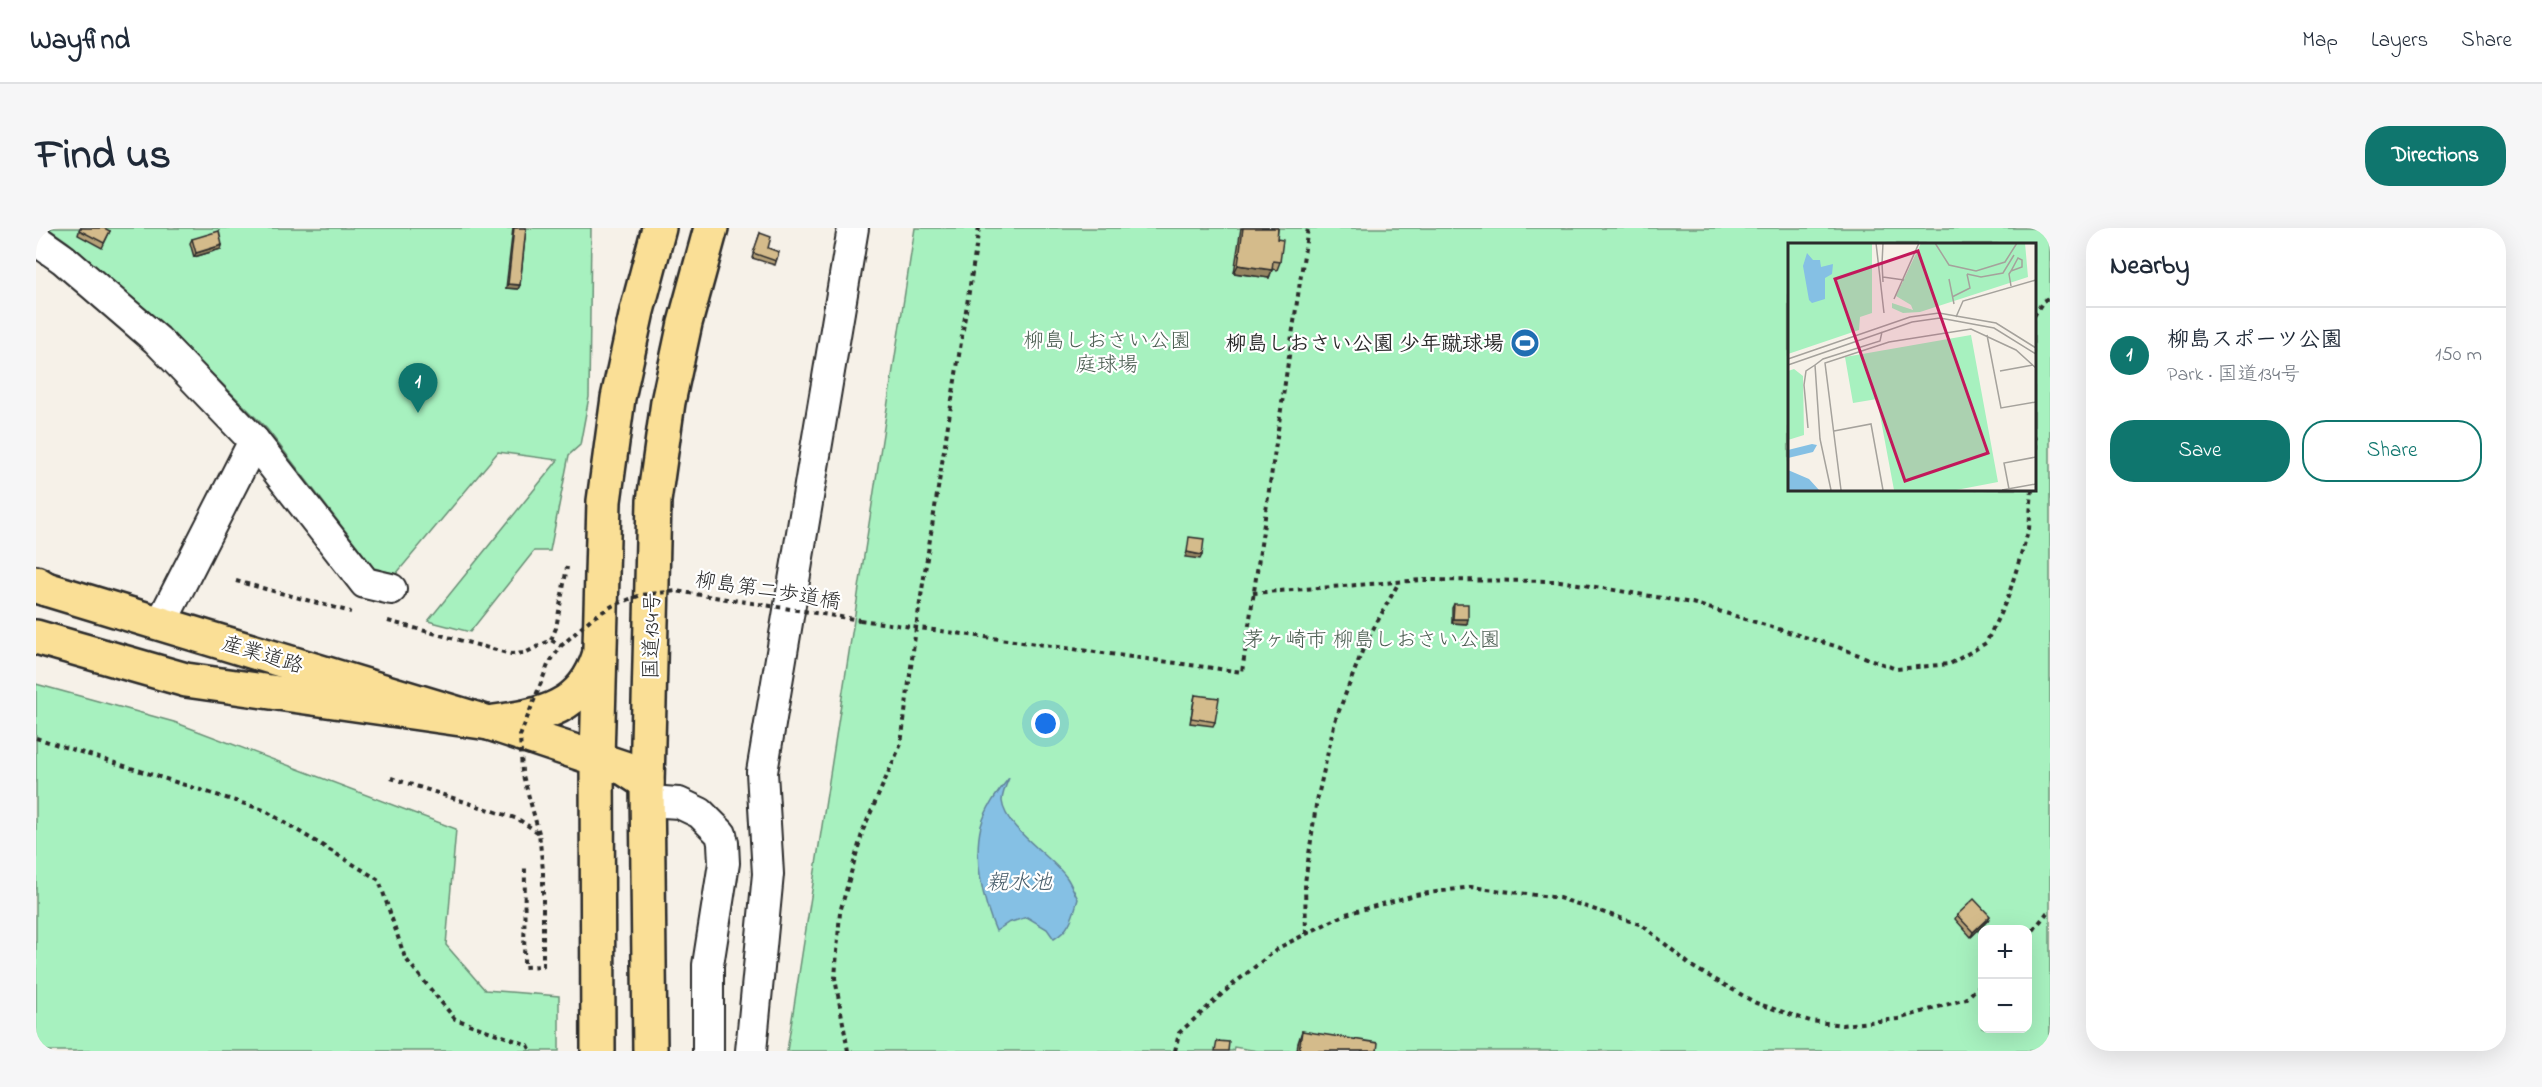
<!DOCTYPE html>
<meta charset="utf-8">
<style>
body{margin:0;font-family:"Indie Flower","Klee One",sans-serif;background:#f6f6f7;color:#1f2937}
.controls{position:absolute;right:18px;bottom:18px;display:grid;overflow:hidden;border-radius:12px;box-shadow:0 6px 24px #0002}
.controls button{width:54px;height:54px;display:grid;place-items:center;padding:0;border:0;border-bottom:2px solid #e0e1e3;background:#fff;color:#1f2937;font:30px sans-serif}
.you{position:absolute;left:1010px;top:496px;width:21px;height:21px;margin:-15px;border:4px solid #fff;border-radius:50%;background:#1a73e8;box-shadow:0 0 0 9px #1a73e833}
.badge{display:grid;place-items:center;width:39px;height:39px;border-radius:50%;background:#0f766e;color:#fff;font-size:20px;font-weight:700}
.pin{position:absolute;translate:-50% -50px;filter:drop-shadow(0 2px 3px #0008)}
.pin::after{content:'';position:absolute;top:32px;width:21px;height:18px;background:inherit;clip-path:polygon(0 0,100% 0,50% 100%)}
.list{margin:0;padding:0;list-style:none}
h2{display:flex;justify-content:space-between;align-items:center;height:78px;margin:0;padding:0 24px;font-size:26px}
h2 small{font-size:20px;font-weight:400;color:#747a83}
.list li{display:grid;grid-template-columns:39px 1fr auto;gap:18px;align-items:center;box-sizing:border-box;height:96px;padding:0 24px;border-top:2px solid #e0e1e3}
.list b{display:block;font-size:22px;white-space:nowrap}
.list p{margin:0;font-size:20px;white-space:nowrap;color:#747a83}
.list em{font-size:20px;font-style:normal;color:#747a83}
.actions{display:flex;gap:12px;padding:18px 24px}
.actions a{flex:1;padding:14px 0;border:2px solid #0f766e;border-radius:24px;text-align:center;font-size:21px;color:#0f766e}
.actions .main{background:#0f766e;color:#fff}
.map{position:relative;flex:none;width:2014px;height:823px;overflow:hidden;border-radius:24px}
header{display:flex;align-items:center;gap:36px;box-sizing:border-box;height:84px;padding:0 30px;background:#fff;border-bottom:2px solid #e0e1e3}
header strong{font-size:28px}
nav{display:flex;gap:33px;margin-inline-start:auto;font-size:21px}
.intro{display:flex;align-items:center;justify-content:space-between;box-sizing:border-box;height:144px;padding:0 36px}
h1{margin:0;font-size:42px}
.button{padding:15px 27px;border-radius:24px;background:#0f766e;color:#fff;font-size:21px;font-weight:700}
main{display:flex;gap:36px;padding:0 36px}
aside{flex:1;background:#fff;border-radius:24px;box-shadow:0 6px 24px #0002}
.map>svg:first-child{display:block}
.green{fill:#a7f1bf;stroke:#698e75;stroke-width:1.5;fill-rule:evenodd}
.water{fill:#85c0e4;stroke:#61849a;stroke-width:1.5}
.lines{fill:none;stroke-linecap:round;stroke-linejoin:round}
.minor-casing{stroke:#2b2b2b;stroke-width:34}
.major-casing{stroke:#2b2b2b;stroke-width:38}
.highway-casing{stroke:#2b2b2b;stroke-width:38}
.path{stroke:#2b2b2b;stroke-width:4;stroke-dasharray:4.5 4.5;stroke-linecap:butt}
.minor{stroke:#fff;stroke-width:30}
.major{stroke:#fadf96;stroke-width:33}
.highway{stroke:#fadf96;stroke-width:33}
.path-bridge{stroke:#2b2b2b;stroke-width:4;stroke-dasharray:4.5 4.5;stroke-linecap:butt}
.wall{fill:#b6a178;stroke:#2b2b2b;stroke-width:1.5}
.shaded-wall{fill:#948361;stroke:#2b2b2b;stroke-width:1.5}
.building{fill:#d4bb8b;stroke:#2b2b2b;stroke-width:1.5}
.labels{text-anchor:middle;stroke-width:4.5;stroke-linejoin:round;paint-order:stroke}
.park-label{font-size:21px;fill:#4a5c50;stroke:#fff}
.poi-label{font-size:21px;font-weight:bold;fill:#2b2b2b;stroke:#fff;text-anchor:end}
.street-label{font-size:21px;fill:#2b2b2b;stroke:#fff}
.water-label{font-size:22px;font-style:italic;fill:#4a5f6c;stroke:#fff}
.inset-road{fill:none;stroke:#a5a29c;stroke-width:1.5}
.view{fill:#c2185b;fill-opacity:0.15;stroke:#c2185b;stroke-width:3}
.inset-edge{fill:none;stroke:#2b2b2b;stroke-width:3}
</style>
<header>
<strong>Wayfind</strong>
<nav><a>Map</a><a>Layers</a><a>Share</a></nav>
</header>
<div class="intro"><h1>Find us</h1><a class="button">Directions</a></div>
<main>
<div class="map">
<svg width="2014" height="823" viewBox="0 0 2014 823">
<rect width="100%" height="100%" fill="#f6f1e8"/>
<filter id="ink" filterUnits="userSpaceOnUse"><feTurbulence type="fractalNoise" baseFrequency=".0167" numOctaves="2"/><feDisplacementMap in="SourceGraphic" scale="12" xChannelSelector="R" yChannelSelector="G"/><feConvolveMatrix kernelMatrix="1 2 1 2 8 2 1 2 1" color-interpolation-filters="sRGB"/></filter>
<g filter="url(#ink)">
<g class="green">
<path d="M12,0H555L553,169L544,217L533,227L514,323H498L434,404L392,393L522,232L462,224L360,346L338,340L231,201L134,103L32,14Z"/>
<path d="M879,0H2014V823H1222L1198,819L1197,823H751ZM1753,16H1998V261H1753ZM1946,702H1992V800H1946Z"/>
<path d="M0,456L138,494L420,601L410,717L449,762L523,768V823H0Z"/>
</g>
<path class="water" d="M973,550C970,557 966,566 966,573C969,601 1015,627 1031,650C1035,656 1038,664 1042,671C1037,688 1034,702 1018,711L1011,701L991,689L972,695L960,703C947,673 937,631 945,598C950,580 961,565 973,550Z"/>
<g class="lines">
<g class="minor-casing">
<g id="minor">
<path d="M0,12L27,31L121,112L218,213L329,355L355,361"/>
<path d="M125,395L218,213"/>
<path d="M612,573L643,575L664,585L685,606L687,615L688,635L672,737V823"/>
<path d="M715,823L732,646L726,544L817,0"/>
</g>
</g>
<g class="major-casing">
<g id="major">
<path d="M0,358L453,495L588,540L611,555"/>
<path d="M458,494C506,488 547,480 563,428"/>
</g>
</g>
<g class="highway-casing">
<g id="highway">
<path d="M0,355L10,361"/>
<path d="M0,409L150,452L453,495"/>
<path d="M562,823L561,530L568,273L582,170L601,83L623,0"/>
<path d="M614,823L611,555L618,273L632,174L649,95L675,0"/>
</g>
</g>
<g class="path">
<path d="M1998,88L2007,73L2014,69"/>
<path d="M1998,208L2000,217L1998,243"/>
<path d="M200,353L315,384"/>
<path d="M1217,365L1386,352L1524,353L1656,375L1799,418L1860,441L1914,436L1950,415L1972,369L1993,301L1996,261"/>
<path d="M824,392L1206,444L1272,0"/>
<path d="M352,393L475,426L489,425L515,412L525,418"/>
<path d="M515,412L520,400L531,339"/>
<path d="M0,510L228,582L343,652L369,730L419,791L492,817L495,823"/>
<path d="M355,550L482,591L503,605L507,642V738L488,739L489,637"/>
<path d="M1270,706L1269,655L1280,577L1299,493L1329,416L1363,354"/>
<path d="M1992,709L2014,681"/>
<path d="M812,823L799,750L804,684L827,602L865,516L880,400L943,0"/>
<path d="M1139,823L1143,805L1196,757L1244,719L1310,686L1379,667L1435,659L1523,670L1606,697L1657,739L1720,775L1774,793L1806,797L1862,791L1930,771L1946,755"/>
</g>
<use href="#minor" class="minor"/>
<use href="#major" class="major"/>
<use href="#highway" class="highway"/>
<path class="path-bridge" d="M503,605L486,544L484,508L512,437L525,418L556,390L578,377L605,367L640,363L824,392"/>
</g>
<g class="wall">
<path d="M44,0L74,3L66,20L42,7Z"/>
<path d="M477,0H490L484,57L482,61L470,60Z"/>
<path d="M1205,0H1242L1241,11L1244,34L1241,42L1236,41L1233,50L1198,45Z"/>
<path d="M724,5L732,20L743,24L739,37L716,30Z"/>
<path d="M156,11L186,17L185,21L158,29L154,15Z"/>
<path d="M1418,376L1431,396L1416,395V380Z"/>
<path d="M1159,467L1179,494L1177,498L1154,495Z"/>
<path d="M1921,687L1952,692L1935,709L1919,691Z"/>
<path d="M1266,803L1341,823H1261L1262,815Z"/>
</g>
<g class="shaded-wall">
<path d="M186,17L185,21L158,29L160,25Z"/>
<path d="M1202,37L1236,42L1233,50L1198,45Z"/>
<path d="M472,56L484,57L482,61L470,60Z"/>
<path d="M1151,324L1166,327L1164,331L1149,329Z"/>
<path d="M1417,391H1432L1431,396L1416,395Z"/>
<path d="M1954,688L1952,692L1935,709L1937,704Z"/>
</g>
<g class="building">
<path d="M44,0H68L74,3L68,15L43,2Z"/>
<path d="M478,0H490L484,57L472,56Z"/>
<path d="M1207,0H1242L1241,11L1247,12L1244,34L1237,33L1236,42L1202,37Z"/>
<path d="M183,3L186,17L160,25L156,11Z"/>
<path d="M724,5L735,9L732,20L743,24L740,33L717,25Z"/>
<path d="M1153,309L1168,311L1166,327L1151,324Z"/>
<path d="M1418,376H1432V391H1417Z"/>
<path d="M1159,467L1183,470L1179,494L1155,490Z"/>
<path d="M1938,671L1954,688L1937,704L1921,687Z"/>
<path d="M1266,803L1342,815L1341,823H1263Z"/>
<path d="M1181,813L1193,814L1192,823H1179Z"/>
</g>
</g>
<defs>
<g id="stadium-disc" transform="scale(1.5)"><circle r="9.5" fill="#1f6fb2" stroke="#fff"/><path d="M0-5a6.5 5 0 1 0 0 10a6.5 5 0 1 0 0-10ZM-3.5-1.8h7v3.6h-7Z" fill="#fff"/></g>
</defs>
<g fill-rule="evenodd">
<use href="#stadium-disc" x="1489" y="115"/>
</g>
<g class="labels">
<g class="park-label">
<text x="1071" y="119">柳島しおさい公園<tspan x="1071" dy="24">庭球場</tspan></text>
<text x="1336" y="418">茅ヶ崎市 柳島しおさい公園</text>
</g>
<g class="poi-label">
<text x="1468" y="122">柳島しおさい公園 少年蹴球場</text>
</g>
<g class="street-label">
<text transform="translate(732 362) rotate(9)" y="7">柳島第二歩道橋</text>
<text transform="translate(615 408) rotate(-89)" y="7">国道134号</text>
<text transform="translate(227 426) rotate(17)" y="7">産業道路</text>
</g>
<g class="water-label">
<text x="983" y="661">親水池</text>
</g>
</g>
<g transform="translate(1752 15)">
<rect width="248" height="248" fill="#f6f1e8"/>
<path d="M0,0H84V70L72,74L71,87L0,111ZM133,0H237L240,34L132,69L115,70L104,65V60L125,67L123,62L108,53ZM183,92L210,239L168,247H106L89,156L65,160L57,114ZM6,126L15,133L16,192L0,197V128Z" fill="#a7f1bf"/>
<path d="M19,10L25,17H32L33,24L45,21L44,31L37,35V56L24,60L21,57L15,23ZM24,201L29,202L25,209L0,215V207ZM0,227L21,236L31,247H0Z" fill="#85c0e4"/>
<path class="inset-road" d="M88,0L96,70M147,0L161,22L188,28L217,19L229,0M94,20L95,39M94,21L95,0M223,28L234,24V17L230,15L223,28L221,31L223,43M179,31L193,34L215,30L226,12M95,34L116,37M161,36L166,61M164,54L182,45L179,31M106,56L131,0M168,74L175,58L248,37M199,92L213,165L248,159M0,116L122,74L151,70L208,80L248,105M0,122L124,79L152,75L206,85L248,111M212,128L245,122M20,185L16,142L18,128L27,122M46,188L83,181L95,247M221,246L216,220L248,214M43,247L32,196L27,122L35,116L92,98L94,89M53,247L37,120L101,99L183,86L228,107L248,125M214,247L248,241"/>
<path class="view" d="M130,8L200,210L117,238L47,36Z"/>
<rect width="248" height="248" class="inset-edge"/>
</g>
</svg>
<div class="controls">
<button>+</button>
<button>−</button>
</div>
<div class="you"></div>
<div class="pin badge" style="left:382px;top:185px">1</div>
</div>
<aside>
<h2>Nearby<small></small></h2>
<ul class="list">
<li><span class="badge">1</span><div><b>柳島スポーツ公園</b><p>Park · 国道134号</p></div><em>150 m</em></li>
</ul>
<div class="actions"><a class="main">Save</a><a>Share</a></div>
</aside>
</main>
